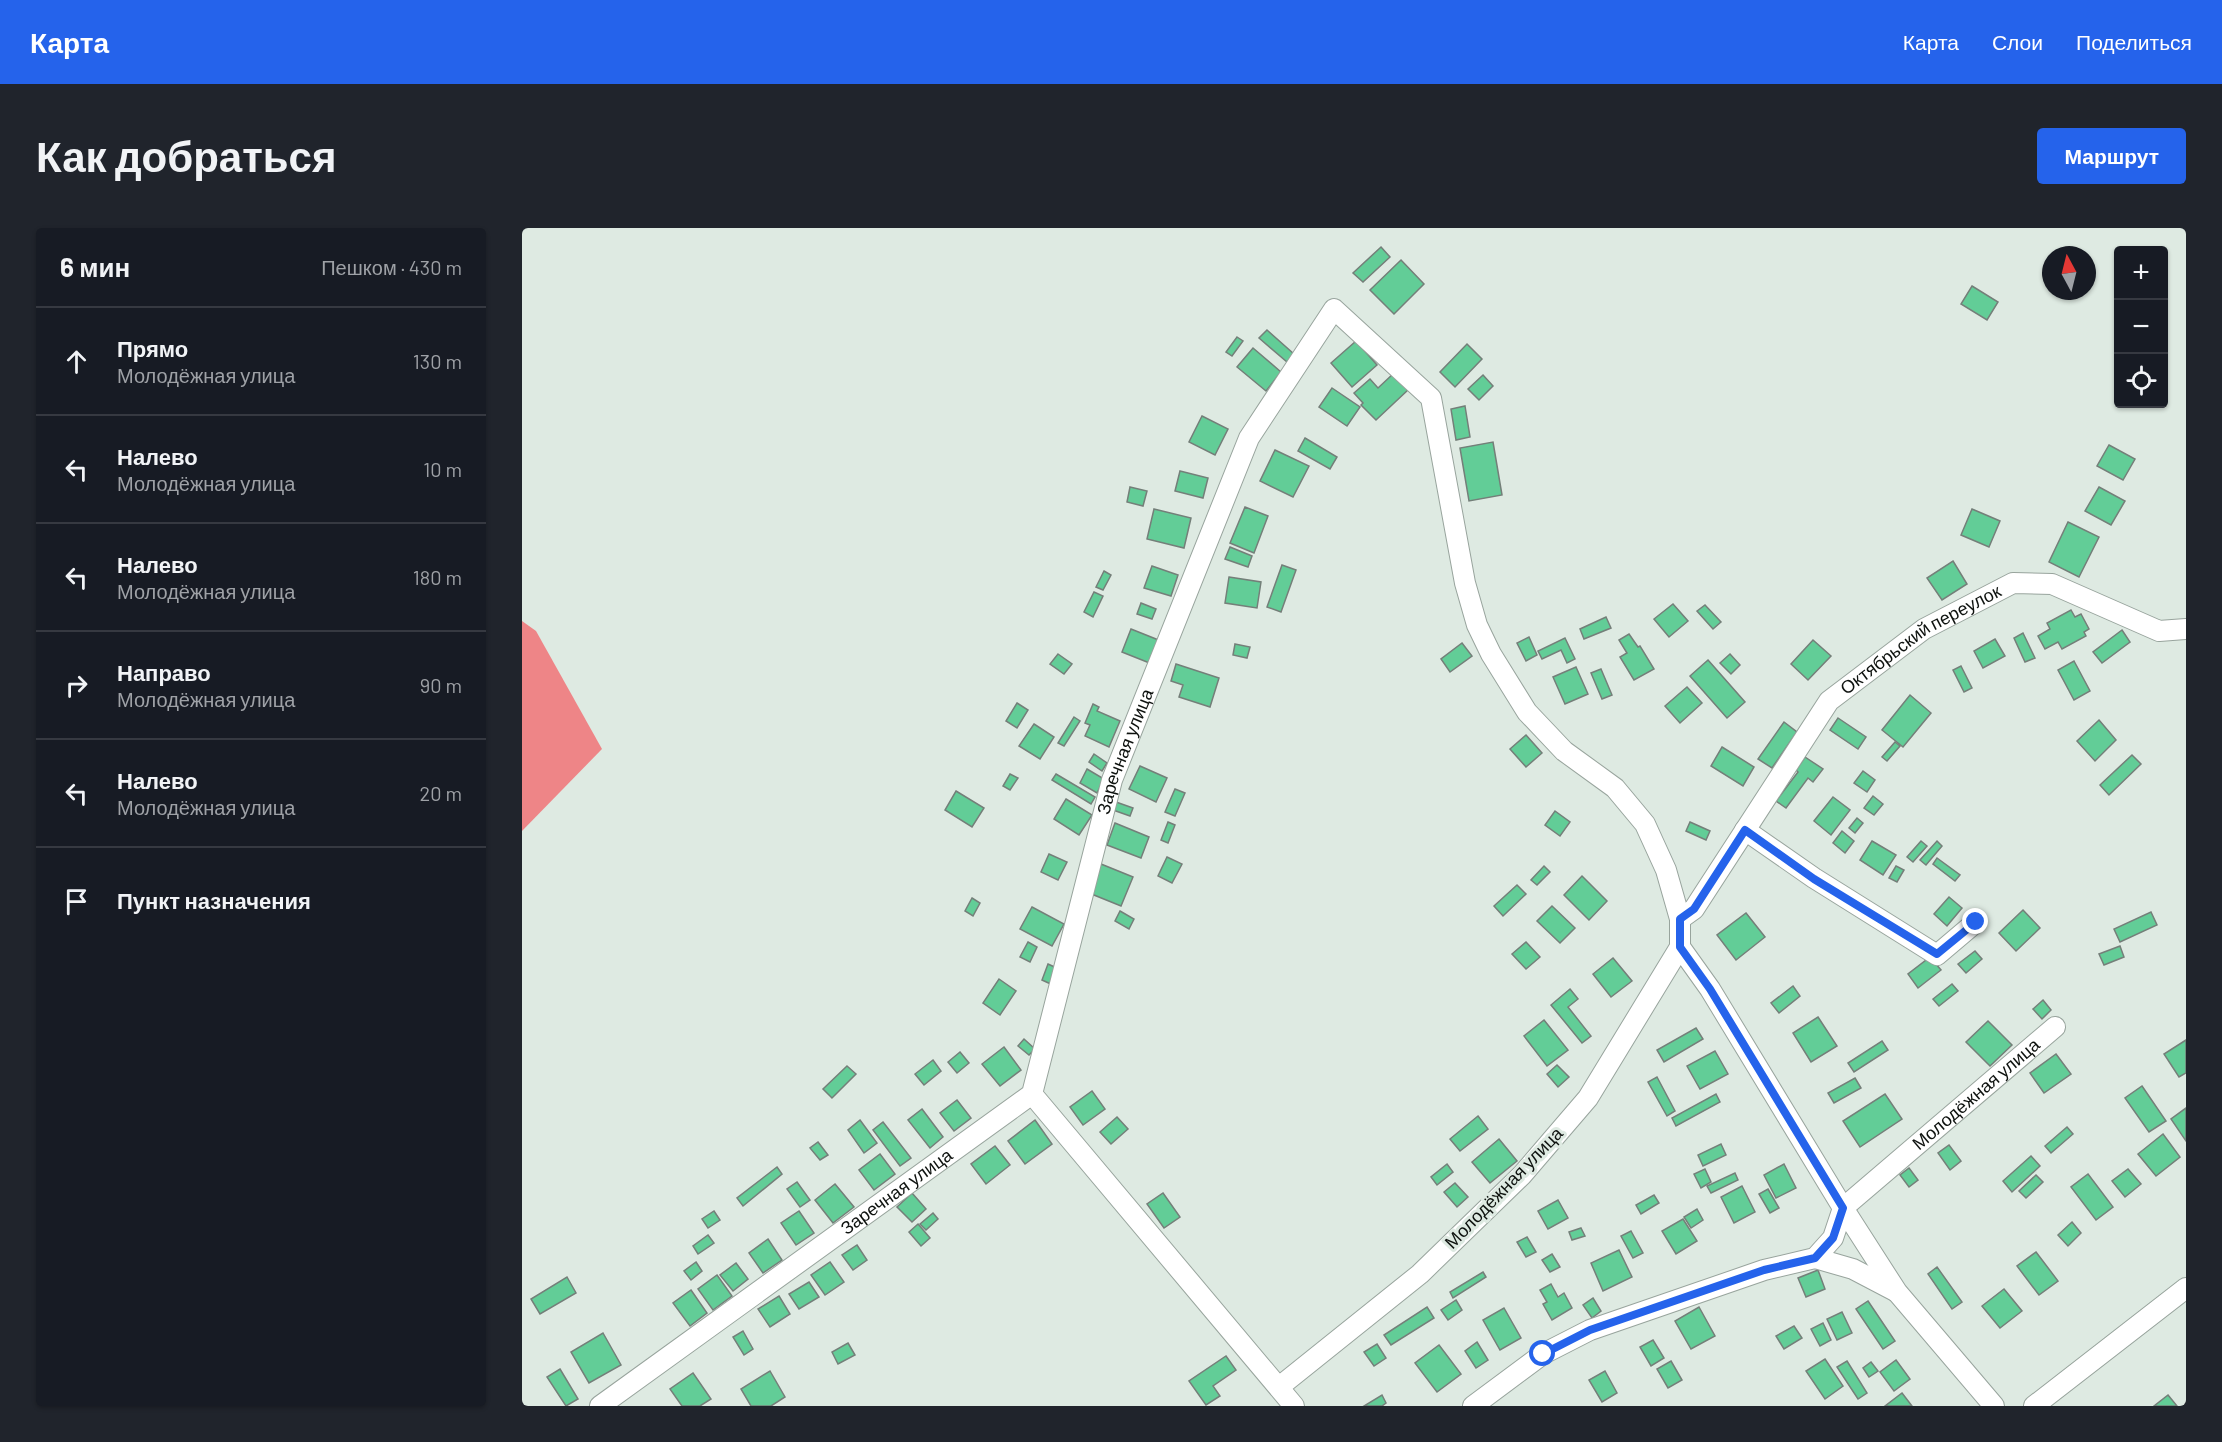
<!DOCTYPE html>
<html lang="ru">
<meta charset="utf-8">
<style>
body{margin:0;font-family:Barlow,sans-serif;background:#20242c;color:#f1f3f6}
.controls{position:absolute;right:18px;top:18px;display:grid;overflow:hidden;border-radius:6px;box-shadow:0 2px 4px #0004}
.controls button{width:54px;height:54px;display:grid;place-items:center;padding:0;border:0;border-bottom:2px solid #363941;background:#171b24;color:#f1f3f6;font:30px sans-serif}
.compass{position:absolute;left:1520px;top:18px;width:54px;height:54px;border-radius:50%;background:#171b24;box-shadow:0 2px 4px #0004;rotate:353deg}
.stop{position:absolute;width:18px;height:18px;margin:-14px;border:4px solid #2563eb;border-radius:50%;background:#fff}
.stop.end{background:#2563eb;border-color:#fff;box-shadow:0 2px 6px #0008}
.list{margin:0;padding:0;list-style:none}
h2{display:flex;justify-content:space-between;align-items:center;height:78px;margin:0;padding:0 24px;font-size:26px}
h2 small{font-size:20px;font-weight:400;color:#9ea1a6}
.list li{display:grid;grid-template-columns:39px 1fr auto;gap:18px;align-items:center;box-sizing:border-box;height:108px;padding:0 24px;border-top:2px solid #363941}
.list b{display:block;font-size:22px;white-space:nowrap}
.list p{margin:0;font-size:20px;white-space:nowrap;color:#9ea1a6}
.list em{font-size:20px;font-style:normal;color:#9ea1a6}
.icon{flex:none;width:33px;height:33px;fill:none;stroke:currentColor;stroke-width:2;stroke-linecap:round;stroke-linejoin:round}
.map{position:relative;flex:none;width:1664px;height:1178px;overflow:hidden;border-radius:6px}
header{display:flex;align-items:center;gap:36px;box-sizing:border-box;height:84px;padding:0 30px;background:#2563eb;color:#fff}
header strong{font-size:28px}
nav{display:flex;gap:33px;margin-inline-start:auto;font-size:21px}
.intro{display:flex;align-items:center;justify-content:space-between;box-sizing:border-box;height:144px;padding:0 36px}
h1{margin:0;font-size:42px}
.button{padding:15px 27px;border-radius:6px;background:#2563eb;color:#fff;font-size:21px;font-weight:700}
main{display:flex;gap:36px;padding:0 36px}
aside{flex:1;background:#171b24;border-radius:6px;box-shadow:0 2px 4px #0004}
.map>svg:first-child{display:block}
.forest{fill:#ee8587}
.building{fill:#62cd97;stroke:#747f79;stroke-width:1.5}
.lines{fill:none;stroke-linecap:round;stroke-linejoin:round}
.minor-casing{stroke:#98a49d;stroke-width:22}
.minor{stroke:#fff;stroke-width:20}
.route{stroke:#2563eb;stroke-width:8}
.labels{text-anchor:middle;stroke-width:6;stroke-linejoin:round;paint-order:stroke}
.street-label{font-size:18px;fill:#0e120f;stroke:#deeae2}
</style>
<header>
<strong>Карта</strong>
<nav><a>Карта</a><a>Слои</a><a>Поделиться</a></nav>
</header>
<div class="intro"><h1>Как добраться</h1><a class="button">Маршрут</a></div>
<main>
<aside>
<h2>6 мин<small>Пешком · 430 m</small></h2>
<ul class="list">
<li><svg class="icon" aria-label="ahead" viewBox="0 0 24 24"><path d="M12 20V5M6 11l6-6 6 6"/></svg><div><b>Прямо</b><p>Молодёжная улица</p></div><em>130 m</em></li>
<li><svg class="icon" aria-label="left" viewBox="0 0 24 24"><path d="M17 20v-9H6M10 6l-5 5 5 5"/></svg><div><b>Налево</b><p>Молодёжная улица</p></div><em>10 m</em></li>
<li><svg class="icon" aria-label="left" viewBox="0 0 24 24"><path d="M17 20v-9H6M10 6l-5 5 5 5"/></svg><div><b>Налево</b><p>Молодёжная улица</p></div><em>180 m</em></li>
<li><svg class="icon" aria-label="right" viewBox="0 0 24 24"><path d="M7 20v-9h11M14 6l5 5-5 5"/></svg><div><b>Направо</b><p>Молодёжная улица</p></div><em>90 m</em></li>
<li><svg class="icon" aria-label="left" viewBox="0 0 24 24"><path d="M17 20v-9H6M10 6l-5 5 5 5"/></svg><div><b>Налево</b><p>Молодёжная улица</p></div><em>20 m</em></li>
<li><svg class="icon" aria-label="arrive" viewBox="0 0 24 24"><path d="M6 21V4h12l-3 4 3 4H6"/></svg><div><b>Пункт назначения</b></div></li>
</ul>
</aside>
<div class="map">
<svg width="1664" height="1178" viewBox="0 0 1664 1178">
<rect width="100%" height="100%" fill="#deeae2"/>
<path class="forest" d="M0,393L14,403L80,521L0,603Z"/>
<g class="building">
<path d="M859,19L868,29L841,54L831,45Z"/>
<path d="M879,32L902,56L872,86L848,62Z"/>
<path d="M1450,58L1476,74L1465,92L1439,76Z"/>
<path d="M745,102L772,126L765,134L737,110Z"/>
<path d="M715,109L721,113L710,128L704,124Z"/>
<path d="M834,113L855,137L830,159L809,135Z"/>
<path d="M945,116L960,131L933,159L918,144Z"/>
<path d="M731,120L759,144L744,163L715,139Z"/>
<path d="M872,145L887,161L854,192L839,177L841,175L832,165L848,151L856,160Z"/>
<path d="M961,147L971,158L957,172L946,161Z"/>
<path d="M810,160L838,179L825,198L797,179Z"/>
<path d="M943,178L948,209L934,212L929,181Z"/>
<path d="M680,188L706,201L693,227L667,214Z"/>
<path d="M783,210L815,229L808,241L776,223Z"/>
<path d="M971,214L980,267L947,273L938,220Z"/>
<path d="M1587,217L1613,231L1601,252L1575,238Z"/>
<path d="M753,222L787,238L771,269L738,253Z"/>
<path d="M658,243L686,250L681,270L653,263Z"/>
<path d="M608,259L625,263L621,278L605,274Z"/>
<path d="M1577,259L1603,273L1589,297L1563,283Z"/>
<path d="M723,279L746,288L732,325L708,315Z"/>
<path d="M632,281L669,290L662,320L625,311Z"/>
<path d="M1450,281L1478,293L1467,319L1439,307Z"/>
<path d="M1546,294L1577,309L1557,349L1527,334Z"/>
<path d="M708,319L730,328L726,339L703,331Z"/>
<path d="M1431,333L1445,356L1420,372L1405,350Z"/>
<path d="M760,337L774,342L759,384L745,379Z"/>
<path d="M630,338L656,347L649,368L622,360Z"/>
<path d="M582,343L589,347L581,362L574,359Z"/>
<path d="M707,349L739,354L735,380L703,375Z"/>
<path d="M572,364L581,368L571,389L562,384Z"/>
<path d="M619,375L634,381L630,391L615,386Z"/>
<path d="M1151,376L1166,393L1147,409L1132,391Z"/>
<path d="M1183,377L1199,394L1191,401L1175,383Z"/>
<path d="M1549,382L1553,389L1559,386L1567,401L1562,404L1564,408L1540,421L1536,414L1523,421L1516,408L1528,401L1525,395Z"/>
<path d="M1084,389L1089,400L1062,411L1058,401Z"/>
<path d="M609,401L639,413L630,436L600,424Z"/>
<path d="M1600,402L1608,414L1580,435L1571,424Z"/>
<path d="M1501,405L1513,430L1503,434L1492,410Z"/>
<path d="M1107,406L1116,419L1118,418L1132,441L1112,452L1098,429L1105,425L1097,412Z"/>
<path d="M1007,409L1015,427L1004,433L995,415Z"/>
<path d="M1043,410L1053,431L1045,435L1039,422L1020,431L1016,423Z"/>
<path d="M1473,411L1483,428L1461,440L1452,423Z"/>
<path d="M1291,412L1309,428L1286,452L1269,436Z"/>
<path d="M940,415L950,428L928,444L919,431Z"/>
<path d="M713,416L728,419L725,430L711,427Z"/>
<path d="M536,426L550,436L542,446L528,436Z"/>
<path d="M1208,426L1218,437L1209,446L1198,435Z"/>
<path d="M1186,432L1223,474L1205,490L1168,448Z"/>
<path d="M1552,433L1568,463L1552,472L1536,442Z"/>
<path d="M654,436L697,450L688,479L657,469L661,457L649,453Z"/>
<path d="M1439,438L1450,460L1442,464L1431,442Z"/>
<path d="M1054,439L1066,466L1043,476L1031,449Z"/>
<path d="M1079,441L1090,467L1080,471L1069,445Z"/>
<path d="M1165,459L1180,475L1158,495L1143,478Z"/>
<path d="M1388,467L1409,485L1381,519L1360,502Z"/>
<path d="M495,475L506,482L495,500L484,493Z"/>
<path d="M571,476L577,479L575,483L598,493L587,519L563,508L568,497L563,495Z"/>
<path d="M552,489L558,493L542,518L536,515Z"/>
<path d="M1316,490L1344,509L1336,521L1308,502Z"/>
<path d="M1577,492L1594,512L1573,533L1555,513Z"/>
<path d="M1262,494L1275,504L1250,540L1236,531Z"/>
<path d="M512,496L532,509L518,531L497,518Z"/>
<path d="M1004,507L1020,525L1004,539L988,521Z"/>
<path d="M1373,514L1378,518L1365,533L1360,529Z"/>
<path d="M1200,519L1232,539L1221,558L1189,538Z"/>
<path d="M572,526L585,535L580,543L567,534Z"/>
<path d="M1610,527L1619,536L1587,567L1578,557Z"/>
<path d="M1283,529L1301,541L1291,554L1286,550L1264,580L1254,573L1276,544L1274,542Z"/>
<path d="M618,538L645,550L634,574L607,561Z"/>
<path d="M565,541L582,551L575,565L558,555Z"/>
<path d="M1341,543L1353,552L1345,564L1332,555Z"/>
<path d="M488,546L496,550L488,562L481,558Z"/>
<path d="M534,546L573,569L569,576L530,552Z"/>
<path d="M653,561L663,565L653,588L643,584Z"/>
<path d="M434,563L462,580L450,599L423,582Z"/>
<path d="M1351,568L1361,576L1352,587L1342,580Z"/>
<path d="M1311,569L1328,582L1309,607L1292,593Z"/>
<path d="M544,571L570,587L557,607L532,591Z"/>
<path d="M594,574L611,580L608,588L591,582Z"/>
<path d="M1033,583L1048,594L1038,608L1023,597Z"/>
<path d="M1335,590L1341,595L1333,605L1327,600Z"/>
<path d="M646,594L653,597L646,615L639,612Z"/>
<path d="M1168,594L1188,603L1184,612L1164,603Z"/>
<path d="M593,595L627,609L619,630L585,617Z"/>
<path d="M1320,603L1332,613L1323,625L1311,615Z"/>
<path d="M1350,613L1374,627L1361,647L1338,632Z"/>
<path d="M1399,613L1405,618L1391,634L1385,629Z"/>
<path d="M1415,613L1420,618L1404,637L1398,632Z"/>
<path d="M527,626L545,634L536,652L519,644Z"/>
<path d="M645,629L660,636L650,655L636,648Z"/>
<path d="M1415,630L1438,647L1433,653L1411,636Z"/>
<path d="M579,636L611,649L599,678L567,665Z"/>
<path d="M1022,638L1028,644L1015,657L1009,652Z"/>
<path d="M1374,638L1382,642L1375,654L1367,650Z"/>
<path d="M1060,648L1085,673L1067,692L1042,667Z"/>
<path d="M995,657L1004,666L981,688L972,678Z"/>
<path d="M1427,669L1440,680L1425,698L1412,686Z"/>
<path d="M450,670L458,675L451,688L443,683Z"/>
<path d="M1030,678L1053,700L1038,715L1015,693Z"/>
<path d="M510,679L542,696L530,718L498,701Z"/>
<path d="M1501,682L1518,700L1494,723L1477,705Z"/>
<path d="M598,683L612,691L607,701L593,693Z"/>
<path d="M1629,684L1635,697L1598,714L1592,701Z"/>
<path d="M1224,685L1243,709L1214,732L1195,707Z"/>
<path d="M506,714L515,719L508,734L498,729Z"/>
<path d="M1004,714L1018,729L1004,741L990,726Z"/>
<path d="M1598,718L1602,729L1582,737L1577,726Z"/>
<path d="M1453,723L1460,731L1444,745L1436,736Z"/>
<path d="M1408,729L1419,742L1396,760L1386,746Z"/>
<path d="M1091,730L1110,753L1089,769L1071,746Z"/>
<path d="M526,736L539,742L533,758L520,752Z"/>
<path d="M477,751L494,763L478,787L461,775Z"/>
<path d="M1430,756L1436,763L1417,778L1411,771Z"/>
<path d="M1271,758L1278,768L1257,785L1249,775Z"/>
<path d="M1048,761L1056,771L1046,779L1069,808L1060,815L1029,777Z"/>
<path d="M1521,772L1529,782L1520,791L1511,781Z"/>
<path d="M1296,789L1315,818L1289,834L1271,805Z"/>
<path d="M1022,792L1046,822L1025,838L1002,808Z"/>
<path d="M1466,793L1490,817L1468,838L1444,814Z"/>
<path d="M1174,800L1181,811L1142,834L1135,822Z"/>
<path d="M502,811L513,821L507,827L496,818Z"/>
<path d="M1664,812V845L1657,849L1642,826Z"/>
<path d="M1360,813L1366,822L1332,844L1326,835Z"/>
<path d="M482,819L499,842L478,858L460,836Z"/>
<path d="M1193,823L1206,846L1178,861L1165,838Z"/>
<path d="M438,824L447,835L435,845L426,834Z"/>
<path d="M1534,826L1549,846L1522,865L1508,845Z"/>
<path d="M411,832L419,843L402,857L393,846Z"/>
<path d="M1035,837L1047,849L1036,859L1025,846Z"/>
<path d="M325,838L334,846L310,870L301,861Z"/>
<path d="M1135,849L1153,883L1145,888L1126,854Z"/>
<path d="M1333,850L1339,860L1312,875L1306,865Z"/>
<path d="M1620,858L1644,893L1627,904L1603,870Z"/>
<path d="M570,863L583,881L561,897L548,879Z"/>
<path d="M1194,866L1198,874L1154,898L1150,890Z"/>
<path d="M1363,866L1380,891L1338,919L1321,893Z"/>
<path d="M435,872L449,890L432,903L418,885Z"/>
<path d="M1664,880V913L1649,891Z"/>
<path d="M400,881L421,909L408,920L386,892Z"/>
<path d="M956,888L966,901L938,923L928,911Z"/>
<path d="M595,889L606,901L589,916L578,904Z"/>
<path d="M338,892L355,915L342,925L326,902Z"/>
<path d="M513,892L530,916L503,936L486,913Z"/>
<path d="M361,894L389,930L378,938L351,902Z"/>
<path d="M1545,899L1551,906L1529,925L1523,918Z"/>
<path d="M1641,906L1658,929L1634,948L1616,926Z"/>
<path d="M977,911L995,933L968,955L950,934Z"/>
<path d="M296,914L306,927L298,932L288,920Z"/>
<path d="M1199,916L1204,927L1181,938L1176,927Z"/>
<path d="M1427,917L1439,933L1428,942L1416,925Z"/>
<path d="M473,918L488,937L464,956L449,936Z"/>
<path d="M358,926L373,946L352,962L337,942Z"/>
<path d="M1509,928L1518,938L1490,964L1481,953Z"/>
<path d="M925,936L931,944L915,957L909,949Z"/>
<path d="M1262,936L1274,960L1254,970L1242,947Z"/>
<path d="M255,939L260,946L221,978L215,970Z"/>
<path d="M1387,940L1396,952L1387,959L1378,947Z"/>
<path d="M1183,941L1189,954L1179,960L1172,946Z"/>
<path d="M1606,941L1619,956L1603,969L1590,953Z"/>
<path d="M1213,945L1216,952L1189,965L1185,958Z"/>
<path d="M1566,946L1591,979L1574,992L1549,959Z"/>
<path d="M1514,947L1521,954L1504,970L1497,963Z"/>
<path d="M275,954L288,972L278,979L265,961Z"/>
<path d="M933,955L946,969L935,979L922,964Z"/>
<path d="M313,956L332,979L311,995L293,972Z"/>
<path d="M1220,958L1233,984L1212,995L1199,969Z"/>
<path d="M1246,961L1257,980L1248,985L1237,966Z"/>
<path d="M390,965L404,981L390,994L375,979Z"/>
<path d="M641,965L658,989L642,1000L625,976Z"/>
<path d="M1132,967L1137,975L1119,986L1114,977Z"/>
<path d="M1036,972L1046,990L1026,1001L1016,983Z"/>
<path d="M1175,981L1181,992L1169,1000L1162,989Z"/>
<path d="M192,983L198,992L186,1000L180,991Z"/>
<path d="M277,983L292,1005L274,1017L259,995Z"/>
<path d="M411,985L416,991L404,1002L398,996Z"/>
<path d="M1161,991L1175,1013L1154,1026L1140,1003Z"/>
<path d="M1550,994L1559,1005L1546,1018L1536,1007Z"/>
<path d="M396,996L408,1010L399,1018L387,1004Z"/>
<path d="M1059,1000L1063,1008L1050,1012L1047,1004Z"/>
<path d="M1109,1003L1121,1025L1111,1030L1099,1008Z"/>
<path d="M186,1007L192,1015L176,1026L171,1018Z"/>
<path d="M1005,1009L1014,1024L1004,1029L995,1014Z"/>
<path d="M246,1011L260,1032L241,1045L227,1025Z"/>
<path d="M335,1017L345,1032L331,1042L320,1027Z"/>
<path d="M1097,1022L1110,1049L1081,1063L1069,1035Z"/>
<path d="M1514,1024L1536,1053L1517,1067L1495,1038Z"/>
<path d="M1030,1026L1038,1039L1028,1044L1020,1032Z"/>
<path d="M174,1034L180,1043L169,1052L162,1043Z"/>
<path d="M308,1034L322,1054L303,1067L289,1047Z"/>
<path d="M214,1035L226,1051L211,1063L198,1047Z"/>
<path d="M1415,1039L1440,1074L1430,1081L1406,1046Z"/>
<path d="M1296,1042L1303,1061L1284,1069L1276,1050Z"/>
<path d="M961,1044L964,1049L931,1070L928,1064Z"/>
<path d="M195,1047L210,1068L191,1082L176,1061Z"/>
<path d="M45,1049L54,1065L18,1086L9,1071Z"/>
<path d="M287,1054L297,1069L277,1081L267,1066Z"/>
<path d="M1029,1056L1036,1069L1042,1065L1050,1080L1030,1092L1021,1076L1025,1074L1018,1062Z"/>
<path d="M1482,1061L1500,1083L1478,1100L1460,1078Z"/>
<path d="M169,1062L185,1085L168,1098L151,1075Z"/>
<path d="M257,1068L268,1086L248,1099L236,1081Z"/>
<path d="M1071,1070L1079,1083L1070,1090L1061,1077Z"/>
<path d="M934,1072L940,1082L926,1092L919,1082Z"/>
<path d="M1346,1073L1373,1113L1361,1121L1334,1081Z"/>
<path d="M905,1079L912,1090L869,1117L862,1107Z"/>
<path d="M1177,1079L1193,1108L1169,1121L1153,1093Z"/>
<path d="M982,1080L999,1110L978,1122L961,1092Z"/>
<path d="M1320,1084L1330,1105L1315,1112L1305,1091Z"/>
<path d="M1301,1095L1309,1112L1298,1118L1289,1101Z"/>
<path d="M1272,1098L1280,1110L1262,1121L1254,1108Z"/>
<path d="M221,1103L231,1121L222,1127L211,1109Z"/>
<path d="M81,1105L99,1137L67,1155L49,1124Z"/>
<path d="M1131,1112L1142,1130L1129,1138L1118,1119Z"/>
<path d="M955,1114L966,1132L954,1140L943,1123Z"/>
<path d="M326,1115L333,1127L316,1136L310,1124Z"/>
<path d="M855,1116L864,1130L852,1138L842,1124Z"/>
<path d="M917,1117L939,1146L915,1164L893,1135Z"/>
<path d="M704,1128L714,1142L691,1158L698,1168L684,1177L667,1153Z"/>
<path d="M1303,1131L1321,1158L1303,1171L1284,1143Z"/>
<path d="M1374,1132L1388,1151L1372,1163L1358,1144Z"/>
<path d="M1149,1133L1160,1152L1146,1160L1135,1141Z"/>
<path d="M1325,1133L1345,1165L1336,1171L1315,1139Z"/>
<path d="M1349,1134L1356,1143L1347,1149L1341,1140Z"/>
<path d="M38,1141L56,1171L44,1178L25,1149Z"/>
<path d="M248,1143L263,1169L249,1178H229L219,1161Z"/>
<path d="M1083,1143L1095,1165L1080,1174L1067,1152Z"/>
<path d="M171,1145L189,1171L178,1178H160L148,1161Z"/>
<path d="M1380,1165L1390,1178H1363Z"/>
<path d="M860,1167L864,1175L860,1178H842Z"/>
<path d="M1646,1167L1655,1178H1632Z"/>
</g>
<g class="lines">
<g class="minor-casing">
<g id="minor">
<path d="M1223,602L1292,650L1415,727L1454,694"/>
<path id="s1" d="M1158,691L1172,681L1307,473L1402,401L1491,355L1530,356L1637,403L1664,401"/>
<path d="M1158,719L1188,761L1321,980L1375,1064L1472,1178"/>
<path d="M510,866L772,1178"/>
<path d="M1293,1030L1331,1041L1373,1063"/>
<path id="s2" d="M78,1178L510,866L590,552L727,210L812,81L909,170L943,355L955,397L969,426L1005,484L1042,523L1093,560L1123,596L1144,642L1158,691V719L1066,870L1000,947L898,1046L757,1159"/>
<path id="s3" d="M951,1178L1021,1126L1068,1102L1242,1042L1293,1030L1311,1010L1321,980L1533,799"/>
<path d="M1512,1178L1664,1060"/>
</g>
</g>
<use href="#minor" class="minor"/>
</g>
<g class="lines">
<path class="route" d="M1021,1126L1068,1102L1242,1042L1293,1030L1311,1010L1321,980L1188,761L1158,719V691L1172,681L1223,602L1292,651L1415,726L1454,694"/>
</g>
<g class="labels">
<g class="street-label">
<text dy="6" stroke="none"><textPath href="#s1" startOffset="376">Октябрьский переулок</textPath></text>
<text dy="6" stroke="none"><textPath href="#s2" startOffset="888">Заречная улица</textPath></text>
<text dy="6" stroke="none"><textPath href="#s3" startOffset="610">Молодёжная улица</textPath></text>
<text transform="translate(982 960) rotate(-46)" y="6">Молодёжная улица</text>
<text dy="6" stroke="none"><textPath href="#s2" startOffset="366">Заречная улица</textPath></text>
</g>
</g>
</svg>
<div class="controls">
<button>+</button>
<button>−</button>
<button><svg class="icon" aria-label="locate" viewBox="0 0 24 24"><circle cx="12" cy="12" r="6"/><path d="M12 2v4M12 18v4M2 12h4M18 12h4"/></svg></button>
</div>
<svg class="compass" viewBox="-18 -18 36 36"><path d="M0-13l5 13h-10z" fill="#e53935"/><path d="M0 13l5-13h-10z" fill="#9ea1a6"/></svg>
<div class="stop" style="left:1021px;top:1126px"></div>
<div class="stop end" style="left:1454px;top:694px"></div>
</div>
</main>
